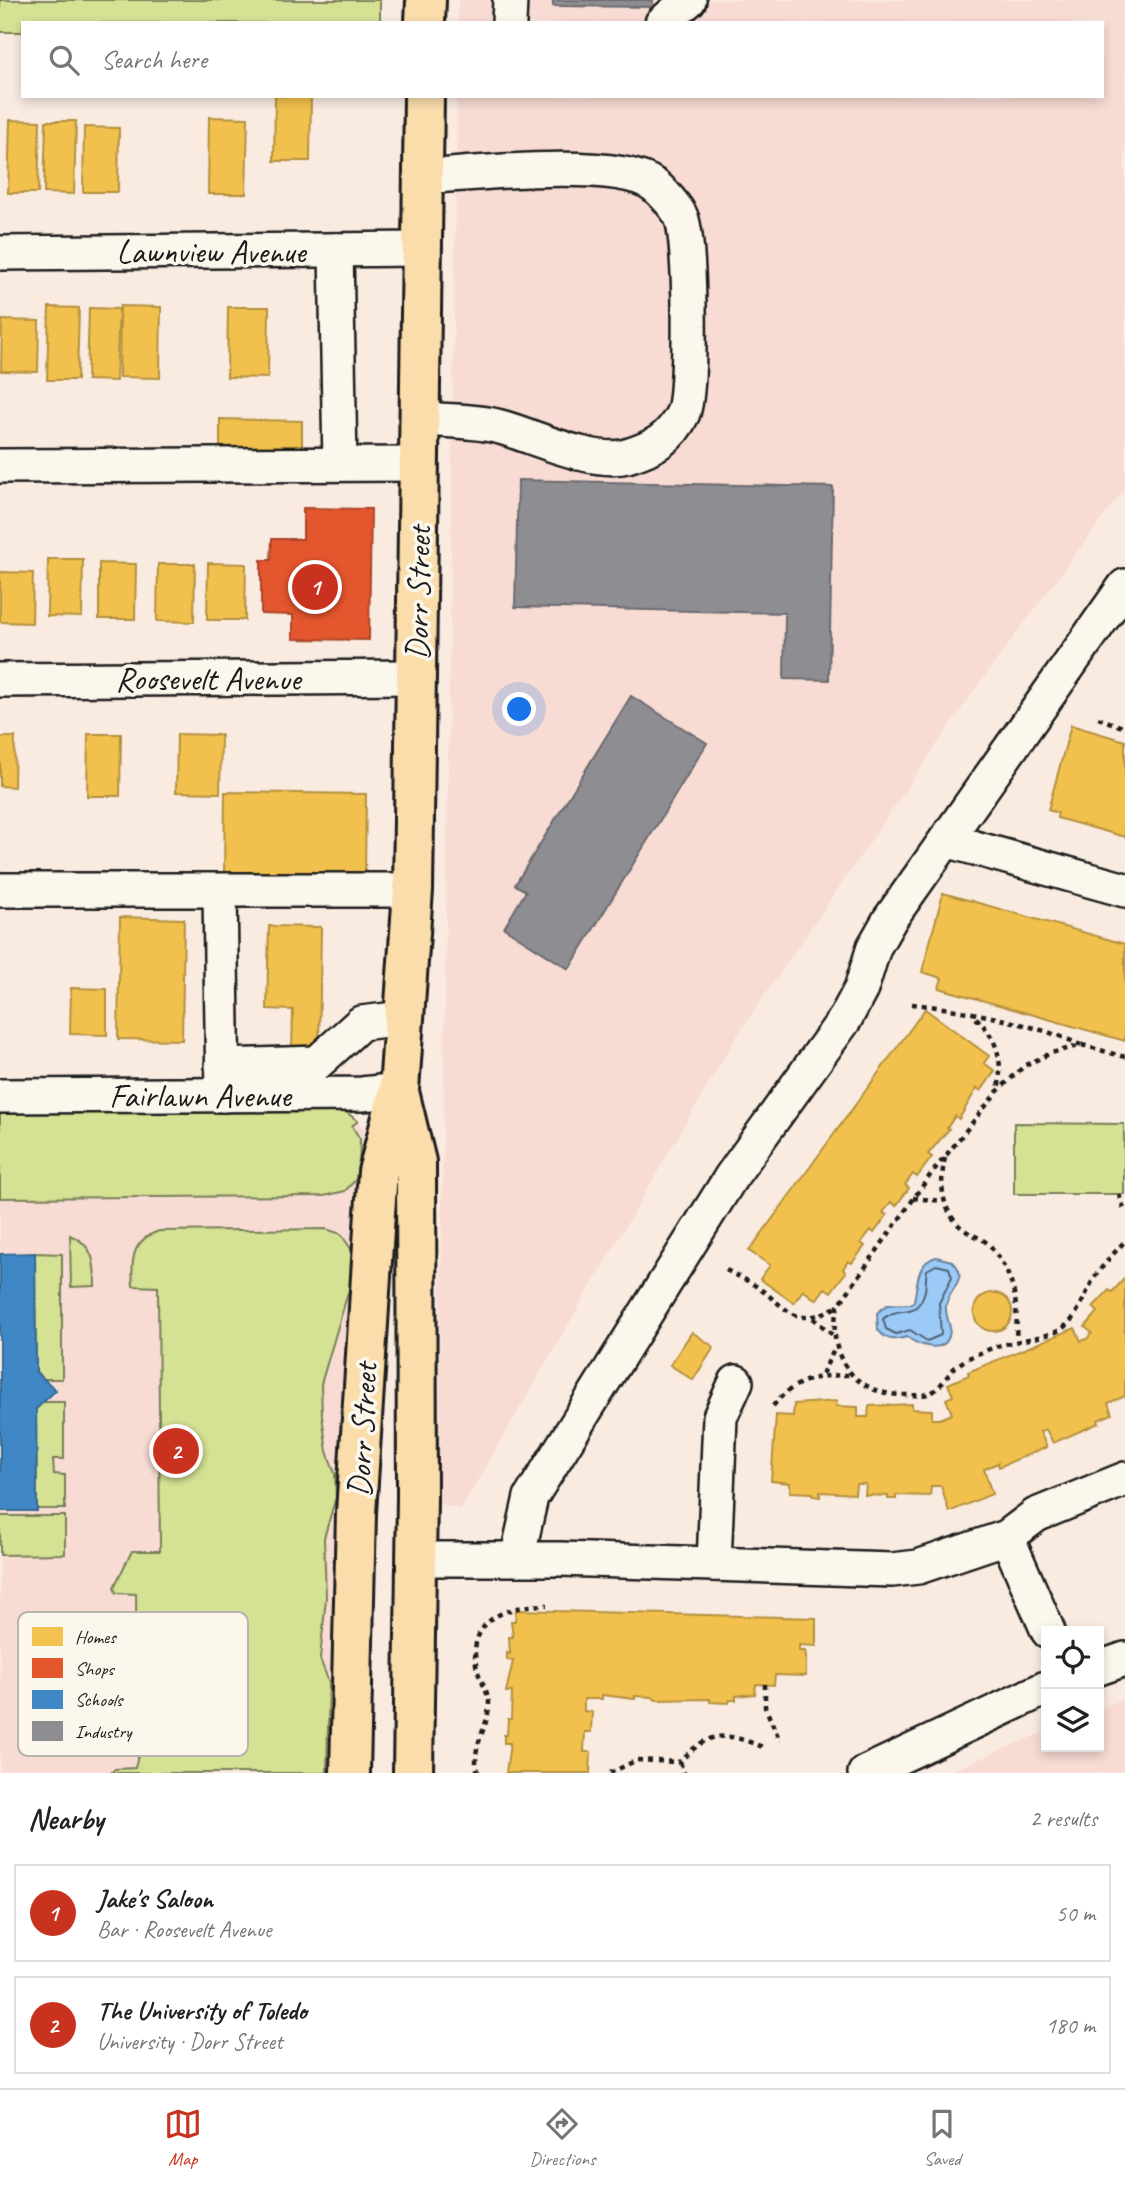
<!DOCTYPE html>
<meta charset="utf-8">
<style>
body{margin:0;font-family:Caveat,sans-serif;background:#f2f2f2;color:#222}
.controls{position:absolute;right:21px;bottom:21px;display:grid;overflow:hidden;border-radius:0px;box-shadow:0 4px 10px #0003}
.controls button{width:63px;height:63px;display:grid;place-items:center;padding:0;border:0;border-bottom:2px solid #e0e0e0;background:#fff;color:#222;font:35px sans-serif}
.you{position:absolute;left:520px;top:710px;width:24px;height:24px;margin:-18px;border:5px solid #fff;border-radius:50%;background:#1a73e8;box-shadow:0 0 0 10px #1a73e833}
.badge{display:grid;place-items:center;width:46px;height:46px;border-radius:50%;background:#c8321e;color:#fff;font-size:23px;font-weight:700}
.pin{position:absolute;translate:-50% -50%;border:4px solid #fff;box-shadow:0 2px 7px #0006}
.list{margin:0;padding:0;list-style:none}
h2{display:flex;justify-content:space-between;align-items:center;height:91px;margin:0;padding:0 28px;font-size:30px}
h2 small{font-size:23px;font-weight:400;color:#767676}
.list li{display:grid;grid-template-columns:46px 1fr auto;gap:21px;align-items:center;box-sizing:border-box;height:98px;margin:0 14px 14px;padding:0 14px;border:2px solid #e0e0e0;border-radius:0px}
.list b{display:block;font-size:26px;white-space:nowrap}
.list p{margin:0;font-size:23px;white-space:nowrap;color:#767676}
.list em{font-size:23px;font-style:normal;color:#767676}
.icon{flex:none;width:38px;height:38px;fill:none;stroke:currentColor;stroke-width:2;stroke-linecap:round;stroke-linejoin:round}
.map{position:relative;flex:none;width:1125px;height:1773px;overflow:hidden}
.search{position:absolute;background:#fff;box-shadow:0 4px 10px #0003;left:21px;right:21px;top:21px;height:77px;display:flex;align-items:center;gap:18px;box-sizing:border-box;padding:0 24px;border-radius:0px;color:#767676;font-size:26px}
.sheet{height:315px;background:#fff}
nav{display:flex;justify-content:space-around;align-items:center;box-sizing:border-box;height:98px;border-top:2px solid #e0e0e0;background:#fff;font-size:19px;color:#767676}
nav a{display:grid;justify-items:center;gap:4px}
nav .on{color:#c8321e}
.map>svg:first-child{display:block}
.built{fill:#f8dcd3}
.green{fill:#d5e193;stroke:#787e58;stroke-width:2}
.water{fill:#9ccaf7;stroke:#69849f;stroke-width:2}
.homes{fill:#f2c14e;stroke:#b2903f;stroke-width:2}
.shops{fill:#e4572e;stroke:#a84529;stroke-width:2}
.schools{fill:#3f88c5;stroke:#346892;stroke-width:2}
.industry{fill:#8d8d92;stroke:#6b6b6f;stroke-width:2}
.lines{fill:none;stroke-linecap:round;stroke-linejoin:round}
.shore{stroke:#4f6274;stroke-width:2}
.minor-casing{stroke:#1c1c1c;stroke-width:38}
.major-casing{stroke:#1c1c1c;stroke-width:44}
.path{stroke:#1c1c1c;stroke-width:4.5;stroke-dasharray:5 5;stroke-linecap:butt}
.minor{stroke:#fbf7ec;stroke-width:33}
.major{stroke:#faddab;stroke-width:38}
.labels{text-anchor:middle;stroke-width:7;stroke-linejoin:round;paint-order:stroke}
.street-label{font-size:33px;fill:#1c1c1c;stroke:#fbf7ec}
.key{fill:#fbf7ec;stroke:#b8b5ae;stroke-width:2}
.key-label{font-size:19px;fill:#1c1c1c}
</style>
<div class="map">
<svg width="1125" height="1773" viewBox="0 0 1125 1773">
<rect width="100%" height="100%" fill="#faebe1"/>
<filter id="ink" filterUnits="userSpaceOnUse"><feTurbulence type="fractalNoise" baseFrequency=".0143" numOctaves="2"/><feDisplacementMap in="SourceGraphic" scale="14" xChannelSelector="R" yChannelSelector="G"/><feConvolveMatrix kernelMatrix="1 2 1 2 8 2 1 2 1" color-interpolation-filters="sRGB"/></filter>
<g filter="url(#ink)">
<g class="built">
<path d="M458,0H1125V488L971,695L735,1039L461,1509L438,1504L457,96H1102V23H458Z"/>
<path d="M0,1103L349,1112L364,1129L340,1773H0Z"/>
<path d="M1125,1698V1773H946L1046,1731V1747H1099V1709Z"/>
</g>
<g class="green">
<path d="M0,0H380V23H23V32H0Z"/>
<path d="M0,1105L342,1109L358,1121L352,1126L360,1139L359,1176L345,1191L324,1196L0,1198Z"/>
<path d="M1014,1123L1124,1124V1194H1014Z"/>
<path d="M326,1229L341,1234L353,1252L350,1286L321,1384L322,1416L327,1451L335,1474L336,1497L324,1538L326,1598L320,1659L329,1682L327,1773H111L115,1769L135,1768L138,1756L136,1594L116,1593L114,1587L132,1551H160L158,1287L133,1286C131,1262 131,1240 159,1231Z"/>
<path d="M70,1235C94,1245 95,1263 95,1286L71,1287Z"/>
<path d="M35,1253L62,1254V1379H44L36,1372Z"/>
<path d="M43,1402H64V1459H53L54,1474L65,1475V1509H37L36,1409Z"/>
<path d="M0,1516H65V1554L0,1555Z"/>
</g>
<path class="water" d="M936,1257L952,1261C971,1278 948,1289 946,1306C945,1314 949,1321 950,1328C950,1356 920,1347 907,1337C895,1340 887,1342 878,1330L877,1313L887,1305L911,1304L914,1301C918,1283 916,1263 936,1257Z"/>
<g class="homes">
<path d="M275,96H311L310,161H274Z"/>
<path d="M209,117L248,118L246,194H208Z"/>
<path d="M10,120L40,121L38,193H8Z"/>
<path d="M46,121H76L74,194L44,193Z"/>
<path d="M84,127L119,128L118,192H83Z"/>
<path d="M120,306L161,307L160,378L119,377Z"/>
<path d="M49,307L79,308L77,380H47Z"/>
<path d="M228,307H269L268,378L227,377Z"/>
<path d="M89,308L119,309L116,381L87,380Z"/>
<path d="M2,320L39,321L38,372L1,371Z"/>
<path d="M220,419L302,421V451L220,450Z"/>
<path d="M48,559H83L82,617L47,616Z"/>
<path d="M99,563L136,564L135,619H99Z"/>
<path d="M208,563L246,564L245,620H207Z"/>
<path d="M158,564H195L194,622L157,621Z"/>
<path d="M0,572L33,573L32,623L0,622Z"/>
<path d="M1071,725L1125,741V837L1057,818L1058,813L1048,810Z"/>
<path d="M88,734H121L120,796H87Z"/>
<path d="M177,734L221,735L220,793L176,792Z"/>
<path d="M0,737H15L14,787L0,786Z"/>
<path d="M225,792L366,794L365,876L224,874Z"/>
<path d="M943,893L1125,944V1041L939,988L942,978L922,972Z"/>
<path d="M120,917L184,919L182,1040L118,1039Z"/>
<path d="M269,926L321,927L319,1053H292L293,1010L267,1009Z"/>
<path d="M71,988L107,989V1035L70,1034Z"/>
<path d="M925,1009L989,1056L984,1063L995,1071L981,1091L977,1088L959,1119L955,1116L947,1128L949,1129L928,1154L932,1157L917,1177L913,1174L905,1185L909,1188L896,1206L891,1202L883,1213L887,1215L874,1233L871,1230L861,1243L865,1246L852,1263L848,1261L843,1269L846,1272L831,1292L825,1288L816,1300L803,1290L794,1303L760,1279L770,1265L749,1251Z"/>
<path d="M1125,1278V1396L1108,1403L1112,1414L1098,1420L1099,1423L1053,1443L1046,1429L1040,1432L1047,1447L999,1467L998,1463L984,1469L992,1494L949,1512L941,1486H931L930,1496L896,1495V1499H888V1496L865,1495L866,1484H856L855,1494L820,1492V1497L813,1496V1493L790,1492V1483L771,1481L776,1415L793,1416L794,1404L837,1401L836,1406L858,1407V1417H868L869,1406L912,1404V1409L932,1410V1419H940L952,1414L946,1399L953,1396L948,1384L969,1375L968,1372L1075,1328L1081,1341L1087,1339L1092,1333L1085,1327L1098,1312L1093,1307L1109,1290L1112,1292Z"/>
<circle cx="993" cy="1312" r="19"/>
<path d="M692,1332L714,1347L693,1380L670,1365Z"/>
<path d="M516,1610L816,1618V1646L799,1645V1651H805L806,1656V1676L775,1675L774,1685L756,1684L755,1694L736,1696V1700H730L729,1703L710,1702V1699L656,1700L652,1697L635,1696V1699L602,1695V1699H584V1711L592,1712L591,1732H585L584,1752H591L590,1773H506L510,1743H504V1735H507L508,1719H511L512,1692H506L513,1661L507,1660V1653L510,1654L509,1637H513L511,1621H515Z"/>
</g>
<path class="shops" d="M303,508L371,509L369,640L293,639V615L261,614V560H271L272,539H303Z"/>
<path class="schools" d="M35,1253L36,1372L56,1390L36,1409L37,1511H0V1254Z"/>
<g class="industry">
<path d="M553,0H653V7L553,6Z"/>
<path d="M518,480L833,487L829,680L784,679L785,613L515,607Z"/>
<path d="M631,696L707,743L569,969L504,928L526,891L515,885Z"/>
</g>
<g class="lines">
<path class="shore" d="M936,1265L949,1268L952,1277L939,1303L941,1335L927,1341L910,1330L896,1334L886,1329L883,1319C900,1304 915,1320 924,1294C927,1286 925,1278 927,1270Z"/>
<g class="minor-casing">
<g id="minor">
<path d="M509,23L510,0"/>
<path d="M662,23L689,0"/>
<path d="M336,250L340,464"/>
<path d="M0,253L421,249"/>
<path d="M419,418C446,422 478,420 504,428C535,437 594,465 627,456C653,448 671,439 683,413C692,392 691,239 681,217C677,208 662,191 654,185C618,157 470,174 423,177"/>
<path d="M0,466L419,464"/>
<path d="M0,680L416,677"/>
<path d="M946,840L1125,890"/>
<path d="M0,890H413"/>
<path d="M220,891L223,1095"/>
<path d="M222,1066L317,1063L361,1023L404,1018"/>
<path d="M0,1096L362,1094L399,1090"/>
<path d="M1007,1537L1048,1631"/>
<path d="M417,1559H560L892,1570L918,1567L1007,1537L1036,1515L1125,1479"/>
<path d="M517,1559L531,1497L731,1177L845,1019L861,989L874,947L890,919L1125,586"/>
<path d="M714,1564L720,1417L736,1382"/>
<path d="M1099,1668L1125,1659"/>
<path d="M865,1773L1046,1688"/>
</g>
</g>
<g class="major-casing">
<g id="major">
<path d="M425,23L426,0"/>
<path d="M400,1096L416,1162L417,1496L413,1773"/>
<path d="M350,1773L356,1513L375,1213L378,1172L399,1090L413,890L424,96"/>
</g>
</g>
<g class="path">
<path d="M1098,718L1125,728"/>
<path d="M912,1004C962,1009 1036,1024 1081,1045"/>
<path d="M976,1018C999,1040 1003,1061 998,1092"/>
<path d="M1125,1057L1082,1045L1051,1053L1024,1066L997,1092L931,1174L838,1306C825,1352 851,1393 901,1395C910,1395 920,1396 928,1394C942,1389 946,1374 958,1365C968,1357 980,1353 992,1348C1010,1341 1052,1337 1063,1328C1078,1317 1085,1294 1094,1278C1103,1265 1114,1253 1125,1241"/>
<path d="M945,1158C939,1184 941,1214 966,1231C975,1237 984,1238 992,1248C1016,1280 1018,1303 1016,1340"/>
<path d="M1119,1194L1125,1212"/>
<path d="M913,1198L943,1201"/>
<path d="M726,1270C737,1276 750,1281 760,1289C792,1312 795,1329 838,1306"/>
<path d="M813,1318L833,1335"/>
<path d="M822,1374L835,1348"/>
<path d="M773,1406C795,1378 820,1375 853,1375"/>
<path d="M765,1684V1707L780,1741"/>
<path d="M680,1762L684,1773"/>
<path d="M478,1773C470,1746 488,1730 489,1705C489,1690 478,1679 476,1664C468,1617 511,1605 547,1605"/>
<path d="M610,1773L637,1760L680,1762C710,1729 726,1732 765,1748"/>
</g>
<use href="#minor" class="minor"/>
<use href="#major" class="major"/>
</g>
</g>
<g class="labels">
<g class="street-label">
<text x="211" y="263">Lawnview Avenue</text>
<text transform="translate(417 593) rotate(-89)" y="12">Dorr Street</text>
<text x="208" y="690">Roosevelt Avenue</text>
<text x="200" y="1107">Fairlawn Avenue</text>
<text transform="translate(361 1430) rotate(-87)" y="12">Dorr Street</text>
</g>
</g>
<rect x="18" y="1612" width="230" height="144" rx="10" class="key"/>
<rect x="32" y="1627" width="31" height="19" fill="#f2c14e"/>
<rect x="32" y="1658" width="31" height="20" fill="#e4572e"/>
<rect x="32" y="1690" width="31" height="19" fill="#3f88c5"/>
<rect x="32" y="1721" width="31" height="20" fill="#8d8d92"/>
<g class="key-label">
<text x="75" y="1643">Homes</text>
<text x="75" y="1675">Shops</text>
<text x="75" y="1706">Schools</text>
<text x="75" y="1738">Industry</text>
</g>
</svg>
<div class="controls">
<button><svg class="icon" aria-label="locate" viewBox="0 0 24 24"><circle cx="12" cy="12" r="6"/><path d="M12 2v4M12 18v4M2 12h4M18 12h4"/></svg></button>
<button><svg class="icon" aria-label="layers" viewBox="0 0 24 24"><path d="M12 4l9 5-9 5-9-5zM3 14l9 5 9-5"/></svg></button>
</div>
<div class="you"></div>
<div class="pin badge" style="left:315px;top:587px">1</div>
<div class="pin badge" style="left:176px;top:1451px">2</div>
<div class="search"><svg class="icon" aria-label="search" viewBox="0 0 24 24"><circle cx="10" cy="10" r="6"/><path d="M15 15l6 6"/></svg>Search here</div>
</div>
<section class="sheet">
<h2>Nearby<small>2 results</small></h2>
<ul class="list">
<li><span class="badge">1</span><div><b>Jake's Saloon</b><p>Bar · Roosevelt Avenue</p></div><em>50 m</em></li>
<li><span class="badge">2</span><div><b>The University of Toledo</b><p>University · Dorr Street</p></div><em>180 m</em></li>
</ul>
</section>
<nav>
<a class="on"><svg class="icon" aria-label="map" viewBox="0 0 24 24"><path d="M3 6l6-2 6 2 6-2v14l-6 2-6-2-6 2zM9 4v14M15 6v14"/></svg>Map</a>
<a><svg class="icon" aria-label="directions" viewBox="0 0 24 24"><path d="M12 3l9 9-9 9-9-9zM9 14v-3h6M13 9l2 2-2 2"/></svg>Directions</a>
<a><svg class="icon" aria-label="saved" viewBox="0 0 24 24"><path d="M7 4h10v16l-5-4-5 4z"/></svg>Saved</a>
</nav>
